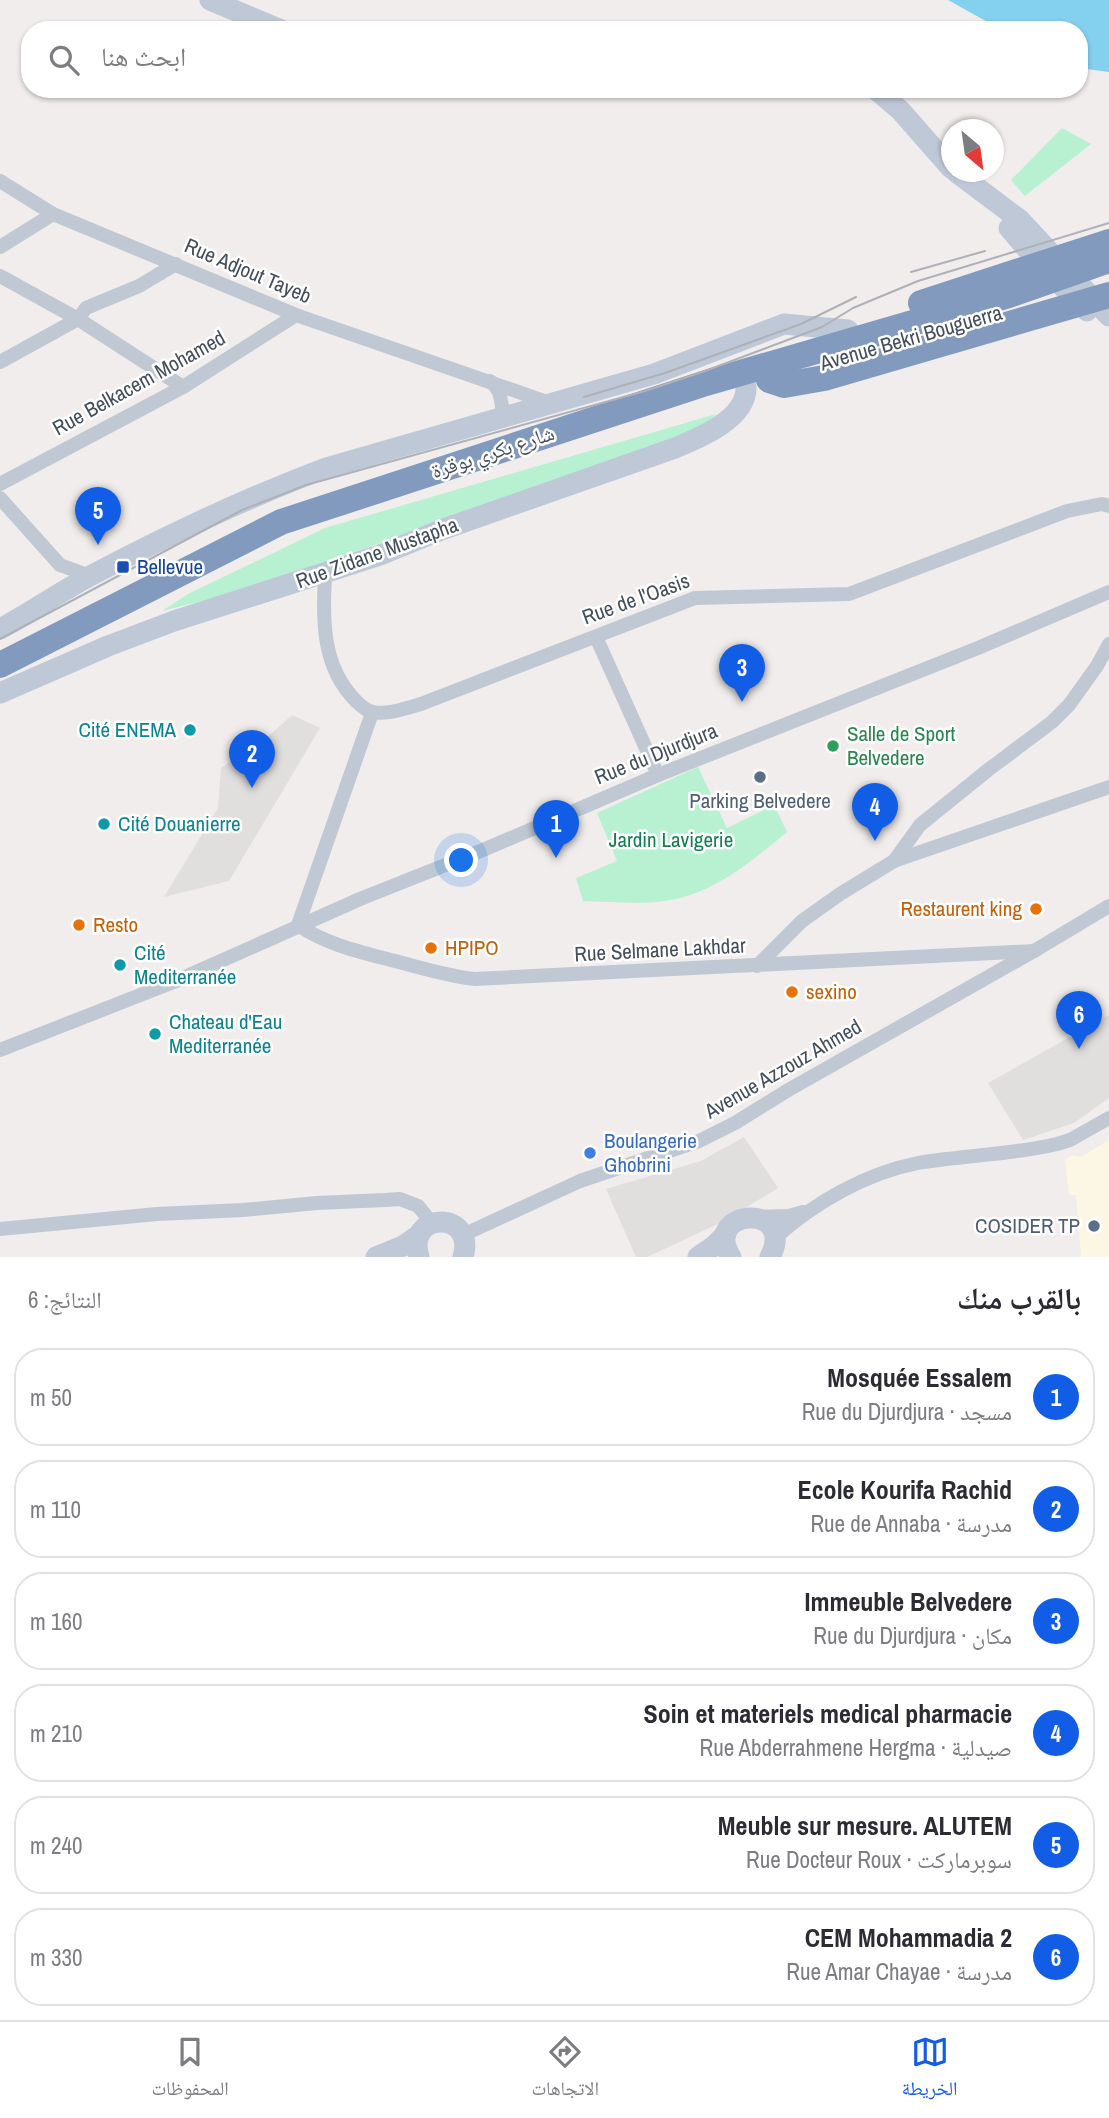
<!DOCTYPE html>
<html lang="ar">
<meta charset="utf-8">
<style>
body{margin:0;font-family:"Archivo Narrow","Noto Naskh Arabic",sans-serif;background:#f7f7f7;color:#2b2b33;direction:rtl}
.compass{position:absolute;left:941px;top:119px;width:63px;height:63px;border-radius:50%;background:#fff;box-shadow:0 2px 5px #0004;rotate:151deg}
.you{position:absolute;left:462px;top:861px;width:24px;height:24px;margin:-18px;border:5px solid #fff;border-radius:50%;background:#1a73e8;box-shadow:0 0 0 10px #1a73e833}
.badge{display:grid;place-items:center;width:46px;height:46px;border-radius:50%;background:#115de5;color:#fff;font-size:23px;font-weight:700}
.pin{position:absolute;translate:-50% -58px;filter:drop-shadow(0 2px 4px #0008)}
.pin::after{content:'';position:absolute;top:37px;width:24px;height:21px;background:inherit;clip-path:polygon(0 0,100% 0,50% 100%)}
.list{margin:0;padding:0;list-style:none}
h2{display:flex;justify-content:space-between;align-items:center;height:91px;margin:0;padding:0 28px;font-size:30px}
h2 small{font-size:23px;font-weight:400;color:#7c7c81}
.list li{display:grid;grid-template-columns:46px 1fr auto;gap:21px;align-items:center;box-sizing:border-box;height:98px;margin:0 14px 14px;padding:0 14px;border:2px solid #e1e1e2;border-radius:28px}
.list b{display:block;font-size:26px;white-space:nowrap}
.list p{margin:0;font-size:23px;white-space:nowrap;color:#7c7c81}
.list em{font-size:23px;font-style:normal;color:#7c7c81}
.icon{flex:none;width:38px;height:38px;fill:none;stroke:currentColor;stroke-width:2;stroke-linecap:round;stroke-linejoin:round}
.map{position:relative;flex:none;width:1109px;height:1257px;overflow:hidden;direction:ltr}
.search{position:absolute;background:#fff;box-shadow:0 2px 5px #0004;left:21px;right:21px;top:21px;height:77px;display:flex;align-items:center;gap:18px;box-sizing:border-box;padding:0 24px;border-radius:28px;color:#7c7c81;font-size:26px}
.sheet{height:763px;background:#fff}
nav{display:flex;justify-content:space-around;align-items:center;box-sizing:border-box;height:98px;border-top:2px solid #e1e1e2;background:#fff;font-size:19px;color:#7c7c81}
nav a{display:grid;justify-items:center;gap:4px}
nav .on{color:#115de5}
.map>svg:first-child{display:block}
.commercial{fill:#fcf7e4}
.education{fill:#e1dede}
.green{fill:#b8f0d2}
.water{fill:#83d0ef}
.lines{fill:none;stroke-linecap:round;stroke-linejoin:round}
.street{stroke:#bfc8d3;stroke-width:14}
.secondary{stroke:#bec8d7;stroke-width:21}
.highway{stroke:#829abe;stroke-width:26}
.tram{stroke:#aeb1b8;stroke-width:2}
.transit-dot{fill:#1a4fb4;stroke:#fff;stroke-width:2.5}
.culture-dot{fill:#0f9aa8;stroke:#fff;stroke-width:2.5}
.leisure-dot{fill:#2e9e5b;stroke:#fff;stroke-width:2.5}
.service-dot{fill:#5c6f8a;stroke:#fff;stroke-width:2.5}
.food-dot{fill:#e8710a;stroke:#fff;stroke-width:2.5}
.shop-dot{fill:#3f7fe0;stroke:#fff;stroke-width:2.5}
.labels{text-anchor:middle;stroke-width:5;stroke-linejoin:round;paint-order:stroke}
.street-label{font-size:21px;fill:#444e5b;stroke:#fff}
.transit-label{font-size:21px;fill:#164399;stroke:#fff;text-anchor:start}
.culture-label{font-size:21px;fill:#0d838f;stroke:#fff;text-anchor:start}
.leisure-label{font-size:21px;fill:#27864d;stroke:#fff;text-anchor:start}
.service-label{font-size:21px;fill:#4e5e75;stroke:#fff}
.park-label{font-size:21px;fill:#127f51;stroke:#fff}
.food-label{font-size:21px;fill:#c56008;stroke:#fff;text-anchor:start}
.shop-label{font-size:21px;fill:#366cbe;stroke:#fff;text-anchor:start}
</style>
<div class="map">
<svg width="1109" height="1257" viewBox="0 0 1109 1257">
<rect width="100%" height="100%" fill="#f0edec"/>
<path class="commercial" d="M1109,1140V1257H1081L1076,1195H1069L1065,1159L1074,1155L1081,1157Z"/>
<g class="education">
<path d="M292,715L320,728L229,881L164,897L218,808L221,768L263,741Z"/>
<path d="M1109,1015V1098L1074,1123L1023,1140L988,1083Z"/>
<path d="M744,1137L778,1188L722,1222L647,1257H636L606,1189L701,1161Z"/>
</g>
<g class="green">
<path d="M1062,128L1091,144L1025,196L1011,180Z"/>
<path d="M716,414L702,429L295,573L206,600L162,611L188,594L325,528Z"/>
<path d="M698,767L727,828L774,805L787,832C753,860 716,892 671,900C643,905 612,902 583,901L576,878L617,861L597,813Z"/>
</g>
<path class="water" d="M948,0H1109V72L1079,68V30H1002Z"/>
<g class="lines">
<g class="street">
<path d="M0,181L53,214L296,315L553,404"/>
<path d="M0,247L53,214"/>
<path d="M0,276L78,319L183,387"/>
<path d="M0,362L78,319L86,308L139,286L176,264"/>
<path d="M490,381C504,392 499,403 505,417"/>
<path d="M0,484L183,387L296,315"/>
<path d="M0,498L60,565L90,576"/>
<path d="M325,574C323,619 321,666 356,701C360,705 367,711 373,712C388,715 407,708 421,704L695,598L849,594L1067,511L1102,504L1109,506"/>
<path d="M596,637L658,775"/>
<path d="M894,861L920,825L988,770L1052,722L1069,705L1097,666L1109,644"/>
<path d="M298,925C327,945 361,952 395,961C422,968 448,976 475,979L1034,951"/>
<path d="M298,925L372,713"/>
<path d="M757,966L802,921L840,894L894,861L1109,787"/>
<path d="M0,1050L176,981L360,899L483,850L658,775L978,648L1109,592"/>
<path d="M757,1217L789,1216L803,1212"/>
<path d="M0,1229L157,1214L243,1210L317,1203L385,1200L400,1199L418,1206L432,1223"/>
<path d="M463,1235L580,1181L699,1141L735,1123L790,1089L1034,951L1109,906"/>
<path d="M775,1238C814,1203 866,1173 918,1163C964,1155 1011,1155 1057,1144L1070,1140L1109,1118"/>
</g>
<g class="secondary">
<path d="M210,0L281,30"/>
<path d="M875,89L900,110L951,168"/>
<path d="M956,172L1020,220L1109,316"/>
<path d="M1009,228L1039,263L1087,311"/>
<path d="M0,629C32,612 61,591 92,575C168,535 246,498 326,468L654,374L784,324L848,330"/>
<path d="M0,693L108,646L174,621L380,555L441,530L675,448C699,438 747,419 746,387"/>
<path d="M376,1257L403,1246L419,1235"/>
<path d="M419,1257C404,1211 477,1210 463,1257"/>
<path d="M698,1257L714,1246L726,1234"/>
<path d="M731,1257C700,1208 798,1202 770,1257"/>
</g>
<g class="highway">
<path d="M921,303L1109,242"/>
<path d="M769,380L784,385L824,378L1109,295"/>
<path d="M0,665L281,522L706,383L1009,295L1109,260"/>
</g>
<g class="tram">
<path d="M911,272L985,251"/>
<path d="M584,397L665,373L801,324L856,297"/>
<path d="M0,639L242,510L306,485L645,391L705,371L822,327L853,308L918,281L1109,223"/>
</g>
</g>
<rect class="transit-dot" x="116" y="560" width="14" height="14" rx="3.5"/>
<g class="culture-dot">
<circle cx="190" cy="730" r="7"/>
<circle cx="104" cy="824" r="7"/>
<circle cx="120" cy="965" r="7"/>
<circle cx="155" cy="1034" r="7"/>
</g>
<circle class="leisure-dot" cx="833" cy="746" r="7"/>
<g class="service-dot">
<circle cx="760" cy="777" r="7"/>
<circle cx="1094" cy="1226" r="7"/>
</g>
<g class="food-dot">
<circle cx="1036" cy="909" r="7"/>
<circle cx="79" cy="925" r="7"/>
<circle cx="431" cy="948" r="7"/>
<circle cx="792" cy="992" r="7"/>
</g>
<circle class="shop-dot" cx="590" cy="1153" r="7"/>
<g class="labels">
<g class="street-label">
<text transform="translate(248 271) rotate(23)" y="7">Rue Adjout Tayeb</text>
<text transform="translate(911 338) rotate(-16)" y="7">Avenue Bekri Bouguerra</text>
<text transform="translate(139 383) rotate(-29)" y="7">Rue Belkacem Mohamed</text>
<text transform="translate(493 452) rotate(-18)" y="7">شارع بكري بوقرة</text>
<text transform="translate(377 553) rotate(-20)" y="7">Rue Zidane Mustapha</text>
<text transform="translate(636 599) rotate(-20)" y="7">Rue de l'Oasis</text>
<text transform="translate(656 754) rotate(-22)" y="7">Rue du Djurdjura</text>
<text transform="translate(660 950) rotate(-3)" y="7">Rue Selmane Lakhdar</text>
<text transform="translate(783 1069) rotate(-30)" y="7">Avenue Azzouz Ahmed</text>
</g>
<g class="transit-label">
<text x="137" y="574">Bellevue</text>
</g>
<g class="culture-label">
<text x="176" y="737" text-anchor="end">Cité ENEMA</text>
<text x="118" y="831">Cité Douanierre</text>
<text x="134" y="960">Cité<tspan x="134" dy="24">Mediterranée</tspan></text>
<text x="169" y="1029">Chateau d'Eau<tspan x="169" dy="24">Mediterranée</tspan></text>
</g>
<g class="leisure-label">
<text x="847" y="741">Salle de Sport<tspan x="847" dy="24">Belvedere</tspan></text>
</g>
<g class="service-label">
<text x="760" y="808">Parking Belvedere</text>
<text x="1080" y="1233" text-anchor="end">COSIDER TP</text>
</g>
<g class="park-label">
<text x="671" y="847">Jardin Lavigerie</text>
</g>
<g class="food-label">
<text x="1022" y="916" text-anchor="end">Restaurent king</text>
<text x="93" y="932">Resto</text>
<text x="445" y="955">HPIPO</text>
<text x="806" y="999">sexino</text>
</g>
<g class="shop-label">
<text x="604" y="1148">Boulangerie<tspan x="604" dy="24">Ghobrini</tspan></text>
</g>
</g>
</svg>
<svg class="compass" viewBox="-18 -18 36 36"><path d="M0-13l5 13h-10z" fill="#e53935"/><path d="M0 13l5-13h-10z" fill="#7c7c81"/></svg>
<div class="you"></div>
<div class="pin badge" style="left:556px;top:858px">1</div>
<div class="pin badge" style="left:252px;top:788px">2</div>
<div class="pin badge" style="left:742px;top:702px">3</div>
<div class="pin badge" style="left:875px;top:841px">4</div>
<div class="pin badge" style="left:98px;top:545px">5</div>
<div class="pin badge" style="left:1079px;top:1049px">6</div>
<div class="search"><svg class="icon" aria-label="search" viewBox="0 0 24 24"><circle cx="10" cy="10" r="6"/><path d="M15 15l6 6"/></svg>ابحث هنا</div>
</div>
<section class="sheet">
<h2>بالقرب منك<small>النتائج: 6</small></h2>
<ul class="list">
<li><span class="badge">1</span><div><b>Mosquée Essalem</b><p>مسجد · Rue du Djurdjura</p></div><em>50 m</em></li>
<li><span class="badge">2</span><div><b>Ecole Kourifa Rachid</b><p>مدرسة · Rue de Annaba</p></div><em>110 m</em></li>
<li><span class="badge">3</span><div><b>Immeuble Belvedere</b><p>مكان · Rue du Djurdjura</p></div><em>160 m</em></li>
<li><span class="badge">4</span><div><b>Soin et materiels medical pharmacie</b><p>صيدلية · Rue Abderrahmene Hergma</p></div><em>210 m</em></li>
<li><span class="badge">5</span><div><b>Meuble sur mesure. ALUTEM</b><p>سوبرماركت · Rue Docteur Roux</p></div><em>240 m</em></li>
<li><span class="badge">6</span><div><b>CEM Mohammadia 2</b><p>مدرسة · Rue Amar Chayae</p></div><em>330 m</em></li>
</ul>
</section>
<nav>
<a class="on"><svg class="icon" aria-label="map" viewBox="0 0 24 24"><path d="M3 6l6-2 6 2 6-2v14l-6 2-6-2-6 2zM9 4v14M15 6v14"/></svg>الخريطة</a>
<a><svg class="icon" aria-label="directions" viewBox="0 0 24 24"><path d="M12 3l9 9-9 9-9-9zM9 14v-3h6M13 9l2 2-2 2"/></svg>الاتجاهات</a>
<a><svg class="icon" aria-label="saved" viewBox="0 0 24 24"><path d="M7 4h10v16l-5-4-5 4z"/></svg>المحفوظات</a>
</nav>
